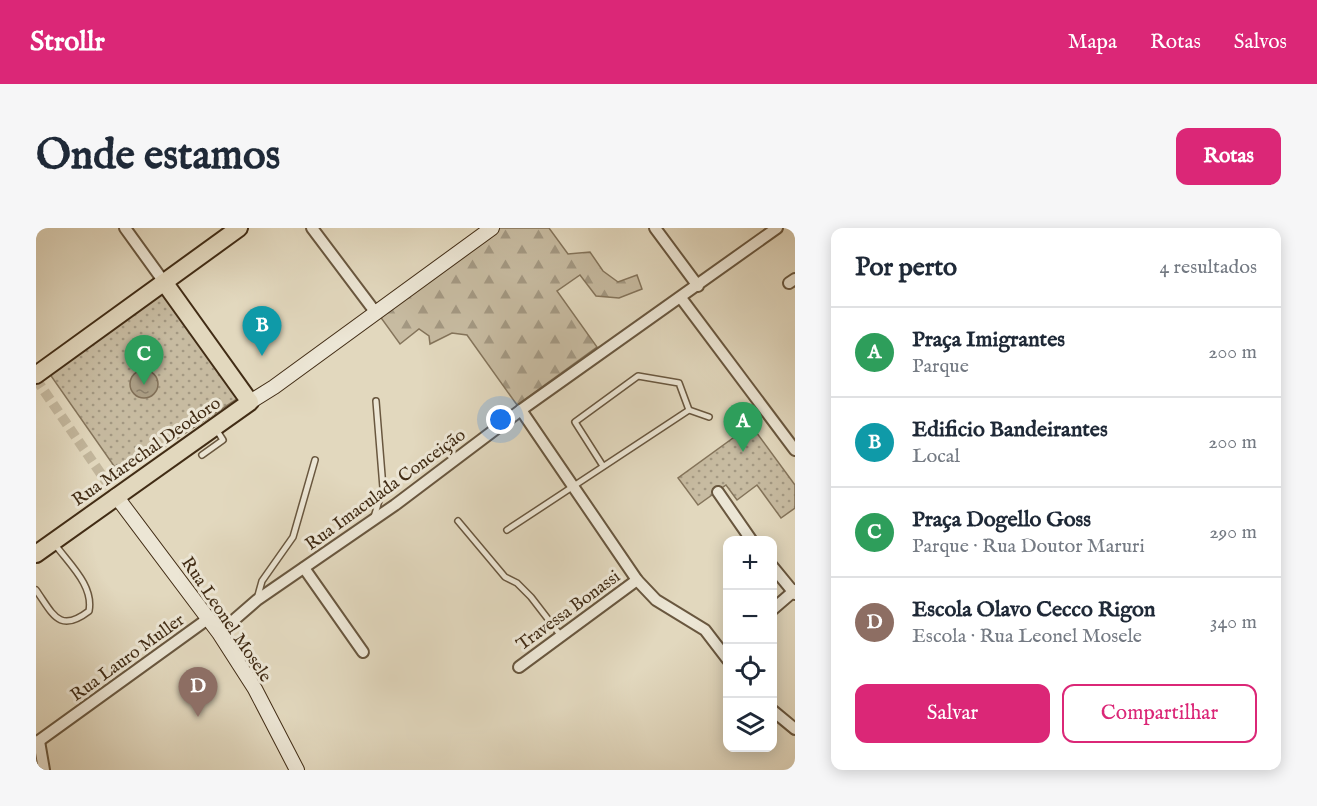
<!DOCTYPE html>
<html lang="pt">
<meta charset="utf-8">
<style>
body{margin:0;font-family:"IM FELL English",serif;background:#f6f6f7;color:#1f2937}
.controls{position:absolute;right:18px;bottom:18px;display:grid;overflow:hidden;border-radius:12px;box-shadow:0 3px 15px #0003}
.controls button{width:54px;height:54px;display:grid;place-items:center;padding:0;border:0;border-bottom:2px solid #e0e1e3;background:#fff;color:#1f2937;font:30px sans-serif}
.you{position:absolute;left:465px;top:192px;width:21px;height:21px;margin:-15px;border:4px solid #fff;border-radius:50%;background:#1a73e8;box-shadow:0 0 0 9px #1a73e833}
.badge{display:grid;place-items:center;width:39px;height:39px;border-radius:50%;background:#db2777;color:#fff;font-size:20px;font-weight:700}
.pin{position:absolute;translate:-50% -50px;filter:drop-shadow(0 2px 3px #0008)}
.pin::after{content:'';position:absolute;top:32px;width:21px;height:18px;background:inherit;clip-path:polygon(0 0,100% 0,50% 100%)}
.list{margin:0;padding:0;list-style:none}
h2{display:flex;justify-content:space-between;align-items:center;height:78px;margin:0;padding:0 24px;font-size:26px}
h2 small{font-size:20px;font-weight:400;color:#747a83}
.list li{display:grid;grid-template-columns:39px 1fr auto;gap:18px;align-items:center;box-sizing:border-box;height:90px;padding:0 24px;border-top:2px solid #e0e1e3}
.list b{display:block;font-size:22px;white-space:nowrap}
.list p{margin:0;font-size:20px;white-space:nowrap;color:#747a83}
.list em{font-size:20px;font-style:normal;color:#747a83}
.actions{display:flex;gap:12px;padding:18px 24px}
.actions a{flex:1;padding:14px 0;border:2px solid #db2777;border-radius:12px;text-align:center;font-size:21px;color:#db2777}
.actions .main{background:#db2777;color:#fff}
.icon{flex:none;width:33px;height:33px;fill:none;stroke:currentColor;stroke-width:2;stroke-linecap:round;stroke-linejoin:round}
.map{position:relative;flex:none;width:759px;height:542px;overflow:hidden;border-radius:12px}
header{display:flex;align-items:center;gap:36px;box-sizing:border-box;height:84px;padding:0 30px;background:#db2777;color:#fff}
header strong{font-size:28px}
nav{display:flex;gap:33px;margin-inline-start:auto;font-size:21px}
.intro{display:flex;align-items:center;justify-content:space-between;box-sizing:border-box;height:144px;padding:0 36px}
h1{margin:0;font-size:42px}
.button{padding:15px 27px;border-radius:12px;background:#db2777;color:#fff;font-size:21px;font-weight:700}
main{display:flex;gap:36px;padding:0 36px}
aside{flex:1;background:#fff;border-radius:12px;box-shadow:0 3px 15px #0003}
.map>svg:first-child{display:block}
.forest{fill:url(#forest-firs);stroke:#84745b;stroke-width:1.5}
.park{fill:url(#park-dots);stroke:#84745b;stroke-width:1.5}
.water{fill:url(#water-ripples);stroke:#817058;stroke-width:1.5}
.lines{fill:none;stroke-linecap:round;stroke-linejoin:round}
.street-tunnel{stroke:#c2b69c;stroke-width:10;stroke-dasharray:10 5;stroke-linecap:butt}
.lane-casing{stroke:#69573f;stroke-width:8}
.street-casing{stroke:#69573f;stroke-width:14}
.secondary-casing{stroke:#412c15;stroke-width:16}
.primary-casing{stroke:#412c15;stroke-width:20}
.lane{stroke:#ece6d5;stroke-width:5}
.street{stroke:#ece6d5;stroke-width:10}
.secondary{stroke:#ece6d5;stroke-width:14}
.primary{stroke:#e2d8be;stroke-width:16}
.labels{text-anchor:middle;stroke-width:6;stroke-linejoin:round;paint-order:stroke}
.street-label{font-size:18px;fill:#412c15;stroke:#ece6d5}
</style>
<header>
<strong>Strollr</strong>
<nav><a>Mapa</a><a>Rotas</a><a>Salvos</a></nav>
</header>
<div class="intro"><h1>Onde estamos</h1><a class="button">Rotas</a></div>
<main>
<div class="map">
<svg width="759" height="542" viewBox="0 0 759 542">
<defs>
<pattern id="forest-firs" width="22" height="20" patternUnits="userSpaceOnUse" patternTransform="scale(1.5)"><rect width="22" height="20" fill="#c7bba1"/><path d="M5 1l3.5 6h-7zM16 11l3.5 6h-7z" fill="#a39882"/></pattern>
<pattern id="park-dots" width="8" height="8" patternUnits="userSpaceOnUse" patternTransform="scale(1.5)"><rect width="8" height="8" fill="#c7bba1"/><path d="M2 2h.1M6 6h.1" fill="none" stroke="#a39882" stroke-width="1.8" stroke-linecap="round"/></pattern>
<pattern id="water-ripples" width="26" height="14" patternUnits="userSpaceOnUse" patternTransform="scale(1.5)"><rect width="26" height="14" fill="#ab9e85"/><path d="M2 4q2-2 4 0t4 0M15 11q2-2 4 0t4 0" fill="none" stroke="#8d816c"/></pattern>
</defs>
<rect width="100%" height="100%" fill="#e2d8be"/>
<filter id="stains"><feTurbulence type="fractalNoise" baseFrequency=".00333" numOctaves="4"/><feColorMatrix values="0 0 0 0 .2 0 0 0 0 .09 0 0 0 0 .02 0 0 0 .5 -.17"/></filter>
<radialGradient id="worn" r=".72"><stop offset=".6" stop-color="#630" stop-opacity="0"/><stop offset="1" stop-color="#630" stop-opacity=".3"/></radialGradient>
<path class="forest" d="M464,0H513L532,26L554,24L567,43L582,54L601,47L606,61L583,70L560,68L544,47L521,63L561,119L481,177L431,107L416,105L394,116L393,108L383,101L364,116L343,87Z"/>
<g class="park">
<path d="M128,60L202,170L85,248L13,145Z"/>
<path d="M715,197L759,257V280L745,290L721,257L701,272L690,257L662,277L642,250Z"/>
</g>
<circle class="water" cx="108" cy="156" r="14"/>
<g class="lines">
<path class="street-tunnel" d="M0,151L80,268"/>
<g class="lane-casing">
<g id="lane">
<path d="M166,227L187,212L180,201"/>
<path d="M567,238L539,194L602,148L643,155L653,182"/>
<path d="M338,289L347,260L340,173"/>
<path d="M422,293L469,349L481,355L495,369L525,408"/>
<path d="M471,302L653,182L673,189"/>
<path d="M0,362C17,386 23,406 53,383C58,357 32,335 18,315"/>
<path d="M221,371L226,353L257,309L279,232"/>
</g>
</g>
<g class="street-casing">
<g id="street">
<path d="M89,0L128,54"/>
<path d="M276,0L340,85"/>
<path d="M619,0L662,58"/>
<path d="M753,55L759,51"/>
<path d="M645,70L759,222"/>
<path d="M485,182L601,352L620,372L669,402L692,432"/>
<path d="M682,264L716,313"/>
<path d="M736,338L759,366"/>
<path d="M268,340L327,424"/>
<path d="M736,382L759,362"/>
<path d="M183,405L221,372L359,277L485,182L741,0"/>
<path d="M483,439L601,352"/>
<path d="M736,482L759,501"/>
<path d="M3,513L8,542"/>
<path d="M0,515L173,390"/>
</g>
</g>
<g class="secondary-casing">
<g id="secondary">
<path d="M214,174L238,159L456,0"/>
<path d="M80,268L183,405L219,461L261,542"/>
</g>
</g>
<g class="primary-casing">
<g id="primary">
<path d="M0,147L203,0"/>
<path d="M0,326L214,174L128,54"/>
</g>
</g>
<use href="#lane" class="lane"/>
<use href="#street" class="street"/>
<use href="#secondary" class="secondary"/>
<use href="#primary" class="primary"/>
</g>
<g class="labels">
<g class="street-label">
<text transform="translate(110 223) rotate(-35)" y="6">Rua Marechal Deodoro</text>
<text transform="translate(349 261) rotate(-36)" y="6">Rua Imaculada Conceição</text>
<text transform="translate(532 382) rotate(-36)" y="6">Travessa Bonassi</text>
<text transform="translate(191 391) rotate(56)" y="6">Rua Leonel Mosele</text>
<text transform="translate(91 429) rotate(-36)" y="6">Rua Lauro Muller</text>
</g>
</g>
<rect width="100%" height="100%" filter="url(#stains)"/>
<rect width="100%" height="100%" fill="url(#worn)"/>
</svg>
<div class="controls">
<button>+</button>
<button>−</button>
<button><svg class="icon" aria-label="locate" viewBox="0 0 24 24"><circle cx="12" cy="12" r="6"/><path d="M12 2v4M12 18v4M2 12h4M18 12h4"/></svg></button>
<button><svg class="icon" aria-label="layers" viewBox="0 0 24 24"><path d="M12 4l9 5-9 5-9-5zM3 14l9 5 9-5"/></svg></button>
</div>
<div class="you"></div>
<div class="pin badge" style="left:707px;top:224px;background:#2e9e5b">A</div>
<div class="pin badge" style="left:226px;top:128px;background:#0f9aa8">B</div>
<div class="pin badge" style="left:108px;top:157px;background:#2e9e5b">C</div>
<div class="pin badge" style="left:162px;top:489px;background:#8d6e63">D</div>
</div>
<aside>
<h2>Por perto<small>4 resultados</small></h2>
<ul class="list">
<li><span class="badge" style="background:#2e9e5b">A</span><div><b>Praça Imigrantes</b><p>Parque</p></div><em>200 m</em></li>
<li><span class="badge" style="background:#0f9aa8">B</span><div><b>Edificio Bandeirantes</b><p>Local</p></div><em>200 m</em></li>
<li><span class="badge" style="background:#2e9e5b">C</span><div><b>Praça Dogello Goss</b><p>Parque · Rua Doutor Maruri</p></div><em>290 m</em></li>
<li><span class="badge" style="background:#8d6e63">D</span><div><b>Escola Olavo Cecco Rigon</b><p>Escola · Rua Leonel Mosele</p></div><em>340 m</em></li>
</ul>
<div class="actions"><a class="main">Salvar</a><a>Compartilhar</a></div>
</aside>
</main>
